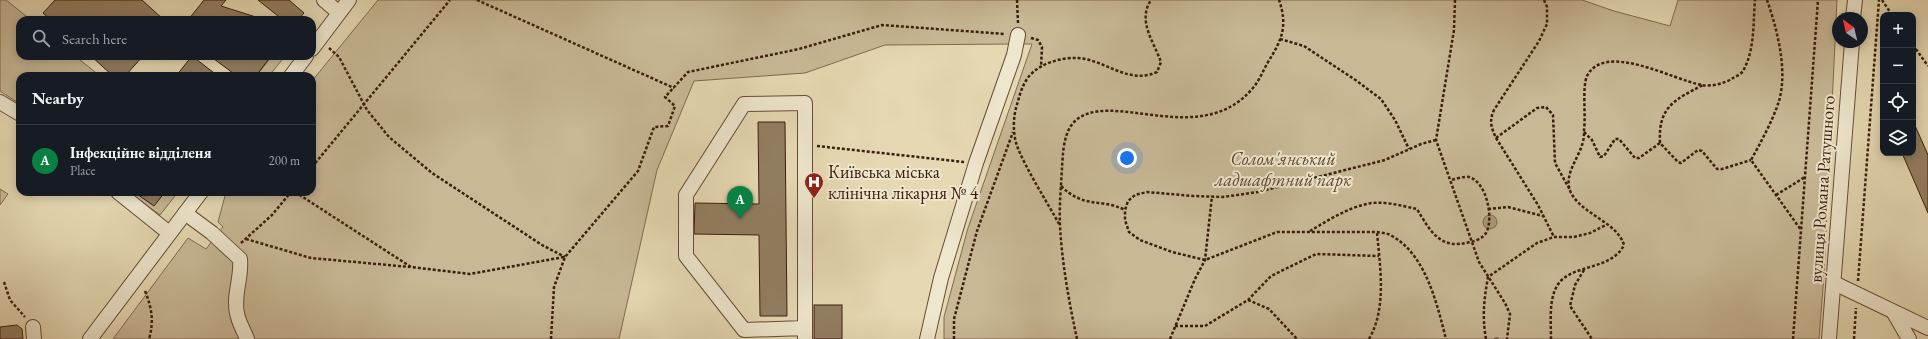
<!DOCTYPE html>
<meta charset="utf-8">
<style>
body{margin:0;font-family:"EB Garamond",serif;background:#242831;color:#f1f3f6}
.controls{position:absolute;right:12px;top:12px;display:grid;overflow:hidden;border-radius:8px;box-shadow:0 2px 10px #0003}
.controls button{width:36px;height:36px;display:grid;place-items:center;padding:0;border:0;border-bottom:1px solid #363941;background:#171b24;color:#f1f3f6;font:20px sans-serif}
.compass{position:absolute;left:1832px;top:12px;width:36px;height:36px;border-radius:50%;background:#171b24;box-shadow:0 2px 10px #0003;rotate:326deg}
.you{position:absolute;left:1127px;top:158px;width:14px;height:14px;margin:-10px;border:3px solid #fff;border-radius:50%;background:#1a73e8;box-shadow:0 0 0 6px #1a73e833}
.badge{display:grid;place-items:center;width:26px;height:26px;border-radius:50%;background:#0b8043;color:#fff;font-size:13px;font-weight:700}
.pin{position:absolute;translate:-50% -33px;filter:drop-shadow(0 1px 2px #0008)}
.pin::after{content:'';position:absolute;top:21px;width:14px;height:12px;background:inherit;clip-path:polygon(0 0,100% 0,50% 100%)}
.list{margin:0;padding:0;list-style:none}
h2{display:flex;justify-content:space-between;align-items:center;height:52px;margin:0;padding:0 16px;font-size:17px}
h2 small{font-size:13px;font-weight:400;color:#9ea1a6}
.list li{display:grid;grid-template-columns:26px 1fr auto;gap:12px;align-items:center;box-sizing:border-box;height:72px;padding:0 16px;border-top:1px solid #363941}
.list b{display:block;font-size:15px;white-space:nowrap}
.list p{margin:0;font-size:13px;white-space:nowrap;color:#9ea1a6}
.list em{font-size:13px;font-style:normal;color:#9ea1a6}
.icon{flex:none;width:22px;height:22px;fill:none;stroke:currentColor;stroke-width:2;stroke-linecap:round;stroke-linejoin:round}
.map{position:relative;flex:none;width:1928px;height:339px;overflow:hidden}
.search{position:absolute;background:#171b24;box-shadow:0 2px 10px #0003;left:16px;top:16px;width:300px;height:44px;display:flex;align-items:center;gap:10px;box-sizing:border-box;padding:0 14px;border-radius:12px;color:#9ea1a6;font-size:15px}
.panel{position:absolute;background:#171b24;box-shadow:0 2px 10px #0003;left:16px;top:72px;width:300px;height:124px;border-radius:12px}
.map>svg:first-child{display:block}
.green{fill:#c8b896;stroke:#826a51}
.water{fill:#ab987a;stroke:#7e674e}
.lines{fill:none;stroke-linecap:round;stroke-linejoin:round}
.stream{stroke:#7e674e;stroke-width:4}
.building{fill:#937e62;stroke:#3b1d0c}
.minor-casing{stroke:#664c36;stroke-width:16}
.path{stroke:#3b1d0c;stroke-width:2.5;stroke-dasharray:3 2;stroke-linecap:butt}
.minor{stroke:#eee6cd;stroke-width:14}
.labels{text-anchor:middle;stroke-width:4;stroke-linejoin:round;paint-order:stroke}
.park-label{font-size:18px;font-style:italic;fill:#5e442e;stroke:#eee6cd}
.poi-label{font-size:18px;fill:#3b1d0c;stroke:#eee6cd;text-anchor:start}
.street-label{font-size:18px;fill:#3b1d0c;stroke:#eee6cd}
</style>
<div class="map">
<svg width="1928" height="339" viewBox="0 0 1928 339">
<rect width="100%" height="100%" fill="#e5d8b2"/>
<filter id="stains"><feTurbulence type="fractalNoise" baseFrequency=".005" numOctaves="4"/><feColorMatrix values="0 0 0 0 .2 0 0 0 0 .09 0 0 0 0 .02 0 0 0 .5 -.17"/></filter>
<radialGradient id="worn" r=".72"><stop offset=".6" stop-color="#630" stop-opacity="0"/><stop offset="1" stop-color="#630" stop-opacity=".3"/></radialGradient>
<g class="green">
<path d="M0,0H6L31,20H20V56H75L100,76H20V104L0,91Z"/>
<path d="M378,0H1582L1614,11L1670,26L1678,0H1837L1824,275L1819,339H944V317L968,228L1032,44H1016L885,45L805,73L694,81L657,170L619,339H113L188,238L206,249L223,227L218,222L226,192H312V81Z"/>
<path d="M272,56H285L269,76H256Z"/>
<path d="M0,189L8,194L0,205Z"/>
<path d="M129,192H178L160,215Z"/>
</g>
<circle class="water" cx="1490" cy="222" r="7"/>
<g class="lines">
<path class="stream" d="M1496,339H1497"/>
</g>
<g class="building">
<path d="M55,0H142L164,20H51L43,13Z"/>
<path d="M204,0H226L221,6L259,18V20H188Z"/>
<path d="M258,0H289L304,13L298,20H283Z"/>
<path d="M91,56H143L125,76H113Z"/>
<path d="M192,56L218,76H176Z"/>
<path d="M210,56H271L256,76H237Z"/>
<path d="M1913,121L1928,155V213L1902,153H1913Z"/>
<path d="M758,122H785L787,316H760L759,235L694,234L695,203L759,204Z"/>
<path d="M134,192H165L154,206Z"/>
<rect x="814" y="305" width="28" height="34"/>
<path d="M17,325L22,329L23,339H0V327Z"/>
</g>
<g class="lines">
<g class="minor-casing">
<g id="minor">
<path d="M324,0L339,13"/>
<path d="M1853,18L1855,0"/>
<path d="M312,49L349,0"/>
<path d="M291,76L306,56"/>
<path d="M0,102L20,114"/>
<path d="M118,192L169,233"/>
<path d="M185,213L212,233L240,259C242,278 233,295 237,313C238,321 244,331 247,339"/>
<path d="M1834,283L1928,328"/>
<path d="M1894,313L1909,339"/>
<path d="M33,327L34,339"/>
<path d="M805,328L744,330L686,256V195L744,104L805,103V339"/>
<path d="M90,339L201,192"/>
<path d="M927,339L941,278L976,163L1014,55L1018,35"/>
<path d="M1829,339L1852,42"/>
</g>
</g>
<g class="path">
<path d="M477,0L674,88"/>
<path d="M1017,0L1018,23"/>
<path d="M1455,0L1454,30L1436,140L1479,262L1505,303L1510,314L1507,339"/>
<path d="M1544,0L1547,7V24L1539,41L1494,110C1489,121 1491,127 1496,138L1538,205L1554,237"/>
<path d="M1767,0C1777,29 1788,70 1779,101C1773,120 1761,142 1751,160L1801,230"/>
<path d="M1882,0L1892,15"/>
<path d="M1031,38L1038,40L1042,47L1041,67"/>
<path d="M1280,39L1304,46L1357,81L1381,99L1395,120L1409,149"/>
<path d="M1913,45L1928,66"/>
<path d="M329,48L339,57L367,110L389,137L432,173L542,245L565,257"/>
<path d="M1584,132L1592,140L1600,157L1604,156L1615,139H1619L1635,158H1639L1660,143L1678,162L1681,163L1698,150L1702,151L1717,169H1722L1751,160"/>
<path d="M1496,138L1537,108L1546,107L1553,115L1555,163L1570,190"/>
<path d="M1436,140L1421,144L1385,160L1258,192L1223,197L1193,196L1147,192L1135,195L1128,201L1125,210V220L1129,232L1140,240L1172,252L1205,260L1277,232H1377C1382,233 1388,233 1392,236C1426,255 1437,304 1446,339"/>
<path d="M1660,143C1658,107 1674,100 1703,85"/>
<path d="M817,146L964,162"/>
<path d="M312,167L450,0"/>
<path d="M1061,186C1084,209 1101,198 1125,210"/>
<path d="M295,192L411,267L470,274L564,257"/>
<path d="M1776,195L1805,177"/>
<path d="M1488,209L1508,207L1543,216"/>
<path d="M1059,224C1046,200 1027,171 1017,146C1013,134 1013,120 1016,108C1019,98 1021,88 1027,79C1037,64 1061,57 1078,58C1106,60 1128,85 1157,72L1161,62C1154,42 1137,21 1151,0"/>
<path d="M1310,231C1327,221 1347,208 1367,204C1382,200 1402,206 1417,209C1431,233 1441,250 1470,242C1476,241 1483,238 1486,233C1494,219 1487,182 1469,177C1464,176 1456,179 1451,180"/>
<path d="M246,239L311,258L410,267"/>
<path d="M241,243L272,215L291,192"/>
<path d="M1584,270L1575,285L1570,306L1592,339"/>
<path d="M1858,281L1879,0"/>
<path d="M4,282L10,300L25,317"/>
<path d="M145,291C152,308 154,322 149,339"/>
<path d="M1248,300L1269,309L1297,339"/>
<path d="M1175,326H1205L1248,300L1271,276L1316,254L1379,256"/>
<path d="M551,339L554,287L565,257L638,171L654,127L668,126L675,106L665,97L688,72L799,49L882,25L1005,34"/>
<path d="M954,339V319L977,231L1013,132"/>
<path d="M1077,339C1069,302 1062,263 1060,226C1059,207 1061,187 1062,168C1063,154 1063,134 1074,122C1109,87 1200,151 1253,88C1259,81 1263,71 1268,62C1282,40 1288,26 1279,0"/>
<path d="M1170,339L1195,279L1205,260L1212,196"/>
<path d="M1369,339C1387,308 1380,267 1377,232"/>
<path d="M1486,339C1482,316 1484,300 1488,277L1537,243L1554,237H1574L1590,233L1606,225"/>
<path d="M1551,339C1551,324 1549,304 1555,290C1566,262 1610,273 1624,245C1617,222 1583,215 1571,193C1563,176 1577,161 1582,145C1584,140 1584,135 1584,130C1586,116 1582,87 1587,76C1605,41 1673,80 1702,85C1711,87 1726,83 1733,78C1737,76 1741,74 1743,71C1755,50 1753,23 1755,0"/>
<path d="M1793,339L1818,0"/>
<path d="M1854,339L1856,308"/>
</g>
<use href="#minor" class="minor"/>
</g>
<defs>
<g id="hospital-pin" transform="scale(1)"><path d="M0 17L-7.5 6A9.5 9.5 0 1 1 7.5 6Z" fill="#8f2418" stroke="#eee6cd"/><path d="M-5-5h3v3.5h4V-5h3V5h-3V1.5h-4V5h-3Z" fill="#fff"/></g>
</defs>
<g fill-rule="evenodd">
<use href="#hospital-pin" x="814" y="182"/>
</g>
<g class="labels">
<g class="park-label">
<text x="1283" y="165">Солом'янський<tspan x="1283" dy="21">ладшафтний парк</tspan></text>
</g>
<g class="poi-label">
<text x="828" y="178">Київська міська<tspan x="828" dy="21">клінічна лікарня № 4</tspan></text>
</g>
<g class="street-label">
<text transform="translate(1822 189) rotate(-86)" y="6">вулиця Романа Ратушного</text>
</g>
</g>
<rect width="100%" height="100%" filter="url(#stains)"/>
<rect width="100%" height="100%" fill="url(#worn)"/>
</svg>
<div class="controls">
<button>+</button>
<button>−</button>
<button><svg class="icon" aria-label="locate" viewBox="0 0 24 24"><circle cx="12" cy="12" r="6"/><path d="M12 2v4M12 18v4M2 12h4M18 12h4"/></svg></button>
<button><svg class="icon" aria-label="layers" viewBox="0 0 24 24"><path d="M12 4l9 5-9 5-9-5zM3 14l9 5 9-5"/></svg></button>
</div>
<svg class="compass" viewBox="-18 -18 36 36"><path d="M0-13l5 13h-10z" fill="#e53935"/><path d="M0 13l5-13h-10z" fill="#9ea1a6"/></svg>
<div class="you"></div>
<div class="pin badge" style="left:740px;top:219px">A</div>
<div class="search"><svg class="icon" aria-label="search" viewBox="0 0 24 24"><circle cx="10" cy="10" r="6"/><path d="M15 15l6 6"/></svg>Search here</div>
<section class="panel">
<h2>Nearby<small></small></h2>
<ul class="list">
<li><span class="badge">A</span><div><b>Інфекційне відділеня</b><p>Place</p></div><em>200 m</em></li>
</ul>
</section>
</div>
